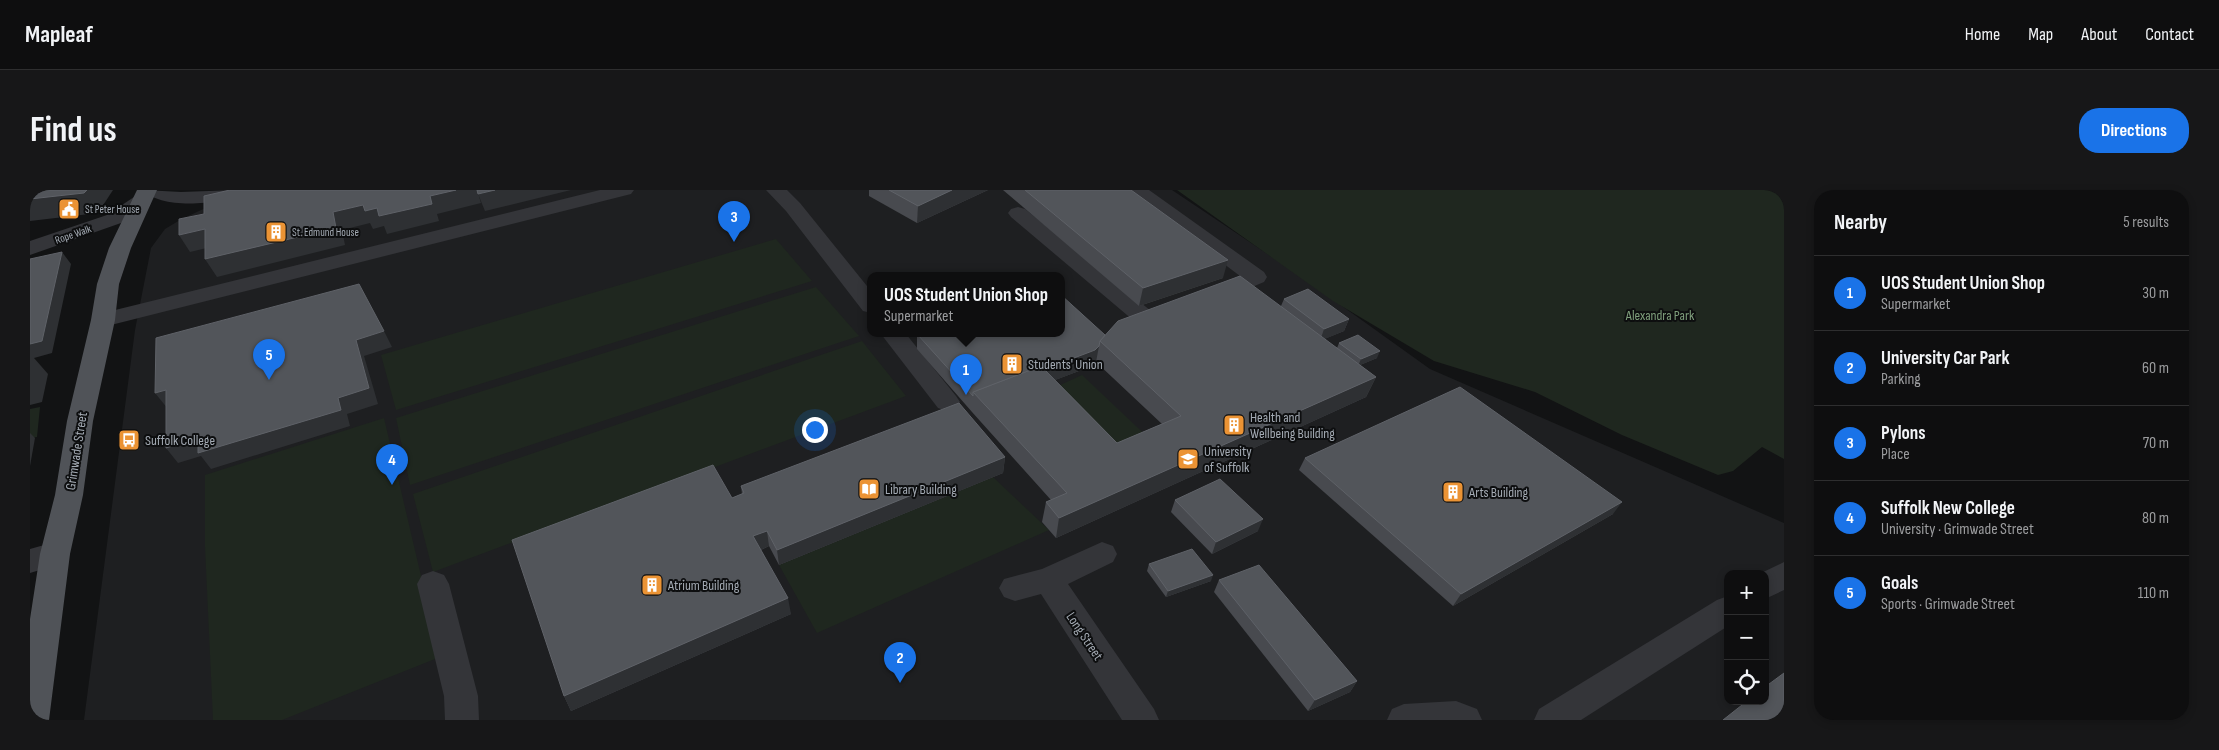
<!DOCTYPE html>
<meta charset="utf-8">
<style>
body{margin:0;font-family:"Sofia Sans Condensed",sans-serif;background:#171718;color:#f1f3f6}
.controls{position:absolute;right:15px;bottom:15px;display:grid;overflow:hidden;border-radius:10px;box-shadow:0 2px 8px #0003}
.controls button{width:45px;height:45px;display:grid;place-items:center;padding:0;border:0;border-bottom:1px solid #2e2e2f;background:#0e0e0f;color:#f1f3f6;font:25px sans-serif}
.you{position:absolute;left:784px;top:239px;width:18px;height:18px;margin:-12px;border:4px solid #fff;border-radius:50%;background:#1a73e8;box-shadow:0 0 0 8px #1a73e833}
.badge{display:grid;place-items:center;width:32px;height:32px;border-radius:50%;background:#1a73e8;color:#fff;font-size:16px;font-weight:700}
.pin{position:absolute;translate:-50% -41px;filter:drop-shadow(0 1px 2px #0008)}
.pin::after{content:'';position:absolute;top:26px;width:18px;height:15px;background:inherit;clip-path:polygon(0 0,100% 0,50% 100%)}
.popup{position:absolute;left:837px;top:82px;width:198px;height:65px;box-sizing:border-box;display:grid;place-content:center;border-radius:10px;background:#0e0e0f;filter:drop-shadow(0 1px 4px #0005);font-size:16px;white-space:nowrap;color:#9b9c9e}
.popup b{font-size:19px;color:#f1f3f6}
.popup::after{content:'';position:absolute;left:50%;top:100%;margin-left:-10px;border:10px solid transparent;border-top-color:#0e0e0f}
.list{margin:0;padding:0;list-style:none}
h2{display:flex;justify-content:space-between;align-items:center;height:65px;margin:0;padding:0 20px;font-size:21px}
h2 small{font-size:16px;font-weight:400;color:#9b9c9e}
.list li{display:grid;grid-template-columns:32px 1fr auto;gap:15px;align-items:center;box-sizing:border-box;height:75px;padding:0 20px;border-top:1px solid #2e2e2f}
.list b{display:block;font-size:19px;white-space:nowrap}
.list p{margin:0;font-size:16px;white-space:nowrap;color:#9b9c9e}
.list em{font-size:16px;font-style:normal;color:#9b9c9e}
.icon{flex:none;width:28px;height:28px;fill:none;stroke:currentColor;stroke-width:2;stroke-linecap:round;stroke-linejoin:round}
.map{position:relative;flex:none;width:1754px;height:530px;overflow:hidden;border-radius:20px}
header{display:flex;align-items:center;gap:30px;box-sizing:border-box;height:70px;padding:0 25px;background:#0e0e0f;border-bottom:1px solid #2e2e2f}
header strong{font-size:24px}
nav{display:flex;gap:28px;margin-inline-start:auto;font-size:18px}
.intro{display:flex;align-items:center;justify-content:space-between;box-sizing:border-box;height:120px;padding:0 30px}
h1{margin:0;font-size:35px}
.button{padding:12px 22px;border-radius:20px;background:#1a73e8;color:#fff;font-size:18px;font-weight:700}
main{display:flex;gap:30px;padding:0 30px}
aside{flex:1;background:#0e0e0f;border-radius:20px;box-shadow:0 2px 8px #0003}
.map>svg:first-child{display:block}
.built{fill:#1e1f21;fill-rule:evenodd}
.green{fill:#1f271f}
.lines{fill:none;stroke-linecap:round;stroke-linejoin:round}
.minor{fill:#343539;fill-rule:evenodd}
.major{fill:#505358;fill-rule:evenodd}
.wall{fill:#484a4f;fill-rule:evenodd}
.shaded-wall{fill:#2e3033}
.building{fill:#52555a;stroke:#5f6268}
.labels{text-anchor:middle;stroke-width:4;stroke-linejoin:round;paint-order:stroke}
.far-poi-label{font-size:11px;fill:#a4abb4;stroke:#0d0e0f;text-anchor:start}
.far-street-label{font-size:11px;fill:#a4abb4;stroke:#0d0e0f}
.park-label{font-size:14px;fill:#7f9f7c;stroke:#0d0e0f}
.poi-label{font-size:14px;fill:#a4abb4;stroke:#0d0e0f;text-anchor:start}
.street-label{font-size:14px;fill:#a4abb4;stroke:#0d0e0f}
</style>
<header>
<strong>Mapleaf</strong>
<nav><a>Home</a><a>Map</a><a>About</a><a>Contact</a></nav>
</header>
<div class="intro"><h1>Find us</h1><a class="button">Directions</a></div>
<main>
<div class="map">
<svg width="1754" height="530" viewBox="0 0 1754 530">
<rect width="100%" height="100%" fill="#121314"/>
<path class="built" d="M230,0H1142L1266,83L1400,179L1754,333V530H54L105,140L121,58L135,39L150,30L171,20ZM841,86H1031V144H841ZM1698,384H1735V511H1698Z"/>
<g class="green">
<path d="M1147,0H1754V269L1732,257L1703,281L1688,285L1592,245L1505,202L1404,171L1303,111Z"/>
<path d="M746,49L782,91L366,220L351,165Z"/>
<path d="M786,97L829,146L380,295L366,228Z"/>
<path d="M832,151L876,206L403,382L383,304Z"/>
<path d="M1052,185L1127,256L1084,274L1015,202Z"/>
<path d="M10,217L7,247L0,248V219Z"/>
<path d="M354,228L410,467L252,530H183L175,357V285Z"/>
<path d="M963,287L1019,340L787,443L749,375Z"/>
</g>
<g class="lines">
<g class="minor">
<path d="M114,0L151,2L207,0C195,17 127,19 114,0Z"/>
<path d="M570,0H604L601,4L73,137L65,135L61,130L65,125L73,123Z"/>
<path d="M736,0H757L770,13L841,101V123L833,121L756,21Z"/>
<path d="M1096,0H1119L1234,82L1237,87L1234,92C1216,99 1192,115 1173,110L1169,105L1173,100L1210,86Z"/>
<path d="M111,5L118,7L121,11L91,33L0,65V51L77,25L104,7Z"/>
<path d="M988,17L995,19L1121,121L1141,114L1149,116L1153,121C1145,133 1123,140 1110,136L981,27L978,23L981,19Z"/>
<path d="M851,144H876L926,206L930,212L926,218L917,221L908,218Z"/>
<path d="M25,352L36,356L40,364L36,372L0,383V359Z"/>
<path d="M1072,352L1083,356L1087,364L1083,372L1038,394L1124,519L1129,530H1092L1011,404L985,411L974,407L969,398L974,389L1012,379Z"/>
<path d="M1754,372V400L1735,409V384H1729Z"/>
<path d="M403,381L414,385L419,394L448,506L449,530H415L414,506L387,394L392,385Z"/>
<path d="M1698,406V436L1551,530H1504L1509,519L1687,410Z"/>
<path d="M1426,511L1447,519L1452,530H1357L1362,519L1374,514Z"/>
</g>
<path class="major" d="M107,0H127L101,58L89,94L85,130L63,231L53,305L40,364L19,530H0V429L10,364L25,305L37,231L61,130L67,94L79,58Z"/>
</g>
<g class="wall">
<path d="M839,0H958L887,33L839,6Z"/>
<path d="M973,0H1101L1193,88L1109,116Z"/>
<path d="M1254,109L1319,129L1314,141L1294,149L1307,158L1309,153L1347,168L1330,175L1346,187L1336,207L1026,348L1012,332L1016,312L1021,310L942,222L887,159V144H1031L1075,145L1251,116ZM1066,172L1132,234L1087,253L1025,190L1062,176Z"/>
<path d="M975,267L973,283L749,375L739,356L731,360L761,424L541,521L534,506L702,308L712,304L711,296Z"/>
<path d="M1275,268L1583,324L1423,416L1269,280Z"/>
<path d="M1145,310L1228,341L1182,364L1141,322Z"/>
<path d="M1119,374L1181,391L1136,407L1117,381Z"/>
<path d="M1189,390L1327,491L1320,502L1278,521L1184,402Z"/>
</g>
<g class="shaded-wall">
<path d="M0,0H83L68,23L0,31Z"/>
<path d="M426,0H447L451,13L407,24L409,31L357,44L354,36L343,39L340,33L312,40L315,55L187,87L175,69L303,22L333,15L347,18Z"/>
<path d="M465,0H541L455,21L448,4Z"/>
<path d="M922,0H958L887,33L888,16Z"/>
<path d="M175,39L185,56L160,62L149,45Z"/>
<path d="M32,62L41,74L22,163L4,168L18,184L12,212L0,215V154Z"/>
<path d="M1198,70L1193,88L1109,116L1113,98Z"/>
<path d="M1319,129L1314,141L1290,151L1294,139Z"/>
<path d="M354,141L362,157L334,166L348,214L317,224L320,236L181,279L171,266L148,273L136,258L308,208L326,150Z"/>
<path d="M1069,156L1066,172L1062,176L957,216L946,205Z"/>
<path d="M1350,161L1347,168L1328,176L1331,169Z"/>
<path d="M1346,187L1336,207L1026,348L1029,328Z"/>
<path d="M136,200L138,219L125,203Z"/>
<path d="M0,243L5,248L0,276Z"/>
<path d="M975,267L973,283L749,375L747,360Z"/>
<path d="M1592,312L1583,324L1423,416L1431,404Z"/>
<path d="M1233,329L1228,341L1182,364L1186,352Z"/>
<path d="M737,341L739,356L726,362L723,346Z"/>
<path d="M1183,385L1181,391L1136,407L1138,401Z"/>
<path d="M758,408L761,424L541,521L534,506Z"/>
<path d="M1327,491L1320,502L1278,521L1285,510Z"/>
</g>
<g class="building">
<path d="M0,0H57L54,3L0,9Z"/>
<path d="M200,0H426L400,6L402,14L349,26L347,18L335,21L333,15L303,22L306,38L175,69V39L149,45V29L174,24V6Z"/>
<path d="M447,0H465L448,4Z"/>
<path d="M859,0H922L888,16Z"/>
<path d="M995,0H1101L1198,70L1113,98Z"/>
<path d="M32,62L12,151L0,154V69Z"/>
<path d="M1210,86L1346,187L1029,328L1016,312L1037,303L943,202L1011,176L1087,253L1151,226L1070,151L1088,131Z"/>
<path d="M329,94L354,141L326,150L339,198L308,208L311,220L168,263V248L136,258V200L125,203L126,148Z"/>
<path d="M1278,99L1319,129L1294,139L1254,109Z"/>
<path d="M1031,105L1075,145L1070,151L1069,156L1065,160L1015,179L1011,176L943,202V206L887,144H1031Z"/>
<path d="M1328,145L1350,161L1331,169L1309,153Z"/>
<path d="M1430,197L1592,312L1431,404L1275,268Z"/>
<path d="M929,213L975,267L747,360L737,341L723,346L758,408L534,506L482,350L683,275L702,308L714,303L711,296Z"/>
<path d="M1190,289L1233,329L1186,352L1145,310Z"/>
<path d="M1162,359L1183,385L1138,401L1119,374Z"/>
<path d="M1229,375L1327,491L1285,510L1189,390Z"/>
<path d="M1754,483V530H1693L1717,511H1735V497Z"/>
</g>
<defs>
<g id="civic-square" transform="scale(1.125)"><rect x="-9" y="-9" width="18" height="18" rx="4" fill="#eb9334" stroke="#0d0e0f"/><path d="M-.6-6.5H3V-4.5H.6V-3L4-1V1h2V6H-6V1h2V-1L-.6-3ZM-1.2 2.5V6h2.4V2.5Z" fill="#fff"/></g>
<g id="building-square" transform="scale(1.125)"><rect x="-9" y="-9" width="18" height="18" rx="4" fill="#eb9334" stroke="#0d0e0f"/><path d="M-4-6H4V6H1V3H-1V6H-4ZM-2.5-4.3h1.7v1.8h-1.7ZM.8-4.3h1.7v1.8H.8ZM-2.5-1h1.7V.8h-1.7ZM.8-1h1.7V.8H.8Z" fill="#fff"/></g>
<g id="bus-square" transform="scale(1.125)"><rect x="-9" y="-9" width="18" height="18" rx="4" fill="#eb9334" stroke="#0d0e0f"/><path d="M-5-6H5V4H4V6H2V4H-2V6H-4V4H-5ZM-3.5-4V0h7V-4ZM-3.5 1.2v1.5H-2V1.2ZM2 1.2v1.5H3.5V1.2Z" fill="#fff"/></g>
<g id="university-square" transform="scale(1.125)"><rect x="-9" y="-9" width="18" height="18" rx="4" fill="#eb9334" stroke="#0d0e0f"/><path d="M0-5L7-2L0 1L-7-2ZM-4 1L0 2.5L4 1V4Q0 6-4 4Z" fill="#fff"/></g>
<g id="library-square" transform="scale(1.125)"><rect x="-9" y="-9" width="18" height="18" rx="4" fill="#eb9334" stroke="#0d0e0f"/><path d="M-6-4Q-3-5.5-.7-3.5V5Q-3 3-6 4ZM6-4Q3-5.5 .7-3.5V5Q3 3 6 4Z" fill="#fff"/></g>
</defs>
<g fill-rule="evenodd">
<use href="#civic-square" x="39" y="19"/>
<use href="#building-square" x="246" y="42"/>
<use href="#building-square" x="982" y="174"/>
<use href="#building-square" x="1204" y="235"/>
<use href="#bus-square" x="99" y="250"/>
<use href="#university-square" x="1158" y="269"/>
<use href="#library-square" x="839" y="299"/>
<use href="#building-square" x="1423" y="302"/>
<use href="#building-square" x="622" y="395"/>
</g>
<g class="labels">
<g class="far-poi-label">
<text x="55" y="23">St Peter House</text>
<text x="262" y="46">St. Edmund House</text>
</g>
<g class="far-street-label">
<text transform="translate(43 44) rotate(-19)" y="4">Rope Walk</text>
</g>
<g class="park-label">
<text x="1630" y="130">Alexandra Park</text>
</g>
<g class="poi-label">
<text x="998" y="179">Students' Union</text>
<text x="1220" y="232">Health and<tspan x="1220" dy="16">Wellbeing Building</tspan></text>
<text x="115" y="255">Suffolk College</text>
<text x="1174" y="266">University<tspan x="1174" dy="16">of Suffolk</tspan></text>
<text x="855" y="304">Library Building</text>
<text x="1439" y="307">Arts Building</text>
<text x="638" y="400">Atrium Building</text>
</g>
<g class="street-label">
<text transform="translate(46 261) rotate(-81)" y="5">Grimwade Street</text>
<text transform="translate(1055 446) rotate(56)" y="5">Long Street</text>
</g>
</g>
</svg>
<div class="controls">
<button>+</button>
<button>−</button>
<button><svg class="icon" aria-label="locate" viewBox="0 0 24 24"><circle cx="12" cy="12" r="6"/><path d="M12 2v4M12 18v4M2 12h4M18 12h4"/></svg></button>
</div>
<div class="you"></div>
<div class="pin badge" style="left:936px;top:205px">1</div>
<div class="popup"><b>UOS Student Union Shop</b>Supermarket</div>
<div class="pin badge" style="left:870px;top:493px">2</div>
<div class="pin badge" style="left:704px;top:52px">3</div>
<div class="pin badge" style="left:362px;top:295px">4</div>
<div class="pin badge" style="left:239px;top:190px">5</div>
</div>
<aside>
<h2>Nearby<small>5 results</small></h2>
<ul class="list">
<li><span class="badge">1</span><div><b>UOS Student Union Shop</b><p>Supermarket</p></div><em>30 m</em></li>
<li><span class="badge">2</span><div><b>University Car Park</b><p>Parking</p></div><em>60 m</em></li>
<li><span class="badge">3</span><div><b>Pylons</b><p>Place</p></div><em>70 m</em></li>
<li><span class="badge">4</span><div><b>Suffolk New College</b><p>University · Grimwade Street</p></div><em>80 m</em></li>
<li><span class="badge">5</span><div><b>Goals</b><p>Sports · Grimwade Street</p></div><em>110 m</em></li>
</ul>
</aside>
</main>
